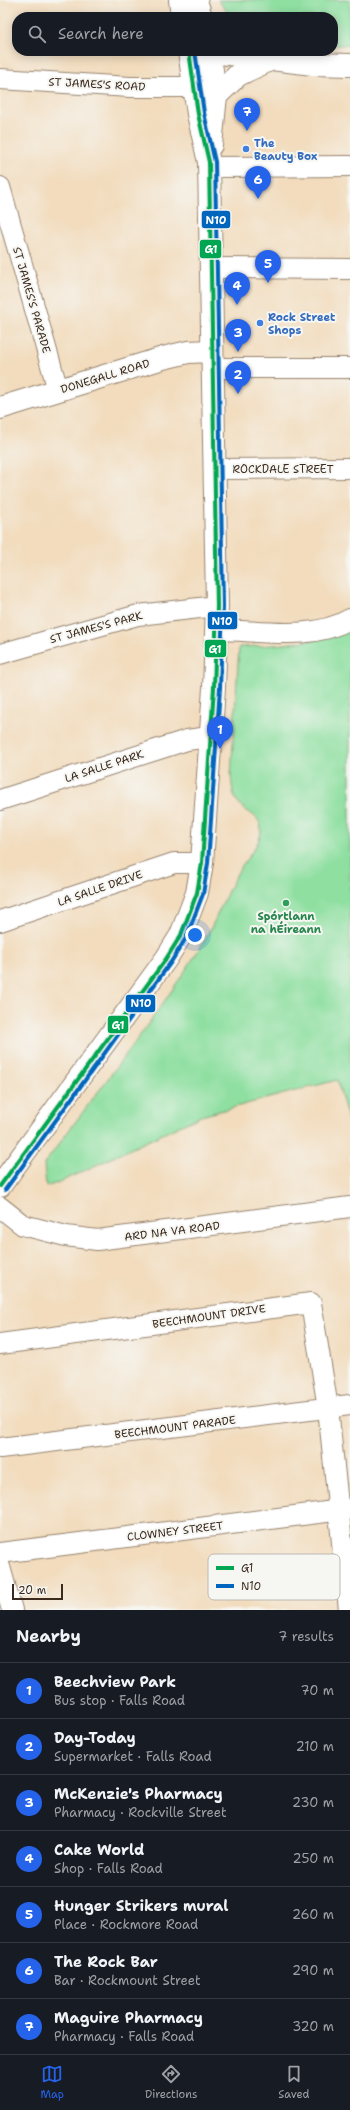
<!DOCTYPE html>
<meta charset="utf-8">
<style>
body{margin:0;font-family:"Shantell Sans",sans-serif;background:#242831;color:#f1f3f6}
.scale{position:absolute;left:12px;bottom:10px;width:51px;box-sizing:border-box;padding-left:4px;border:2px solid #3b2a1e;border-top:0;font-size:11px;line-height:14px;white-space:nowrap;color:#3b2a1e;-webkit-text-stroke:3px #f6f6f2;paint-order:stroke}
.you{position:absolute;left:195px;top:935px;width:14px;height:14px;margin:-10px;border:3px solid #fff;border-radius:50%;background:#1a73e8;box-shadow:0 0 0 6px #1a73e833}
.badge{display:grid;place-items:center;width:26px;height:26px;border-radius:50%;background:#2563eb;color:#fff;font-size:13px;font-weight:700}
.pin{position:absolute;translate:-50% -33px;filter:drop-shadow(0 1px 2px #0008)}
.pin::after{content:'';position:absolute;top:21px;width:14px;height:12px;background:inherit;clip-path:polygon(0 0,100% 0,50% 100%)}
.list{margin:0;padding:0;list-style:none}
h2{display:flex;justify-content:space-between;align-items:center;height:52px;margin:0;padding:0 16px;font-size:17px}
h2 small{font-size:13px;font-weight:400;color:#9ea1a6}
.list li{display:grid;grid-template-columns:26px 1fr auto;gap:12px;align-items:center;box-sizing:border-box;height:56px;padding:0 16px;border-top:1px solid #363941}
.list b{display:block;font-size:15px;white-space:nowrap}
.list p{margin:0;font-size:13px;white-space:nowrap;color:#9ea1a6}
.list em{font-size:13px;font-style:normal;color:#9ea1a6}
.icon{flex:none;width:22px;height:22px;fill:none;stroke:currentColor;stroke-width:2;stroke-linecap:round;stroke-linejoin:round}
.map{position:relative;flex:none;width:350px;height:1610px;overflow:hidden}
.search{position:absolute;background:#171b24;box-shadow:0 2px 10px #0003;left:12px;right:12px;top:12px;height:44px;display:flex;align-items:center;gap:10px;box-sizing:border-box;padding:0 14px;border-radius:16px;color:#9ea1a6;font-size:15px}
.sheet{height:444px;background:#171b24}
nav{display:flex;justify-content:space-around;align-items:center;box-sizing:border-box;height:56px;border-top:1px solid #363941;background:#171b24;font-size:11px;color:#9ea1a6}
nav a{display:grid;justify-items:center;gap:2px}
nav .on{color:#2563eb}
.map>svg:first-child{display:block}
.green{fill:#8edfa0;stroke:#64845f}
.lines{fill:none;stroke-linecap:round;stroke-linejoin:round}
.street-casing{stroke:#96836e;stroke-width:22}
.secondary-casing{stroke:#96836e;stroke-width:24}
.primary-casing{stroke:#96836e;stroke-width:24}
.street{stroke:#fff;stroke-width:20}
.secondary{stroke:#fff;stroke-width:22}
.primary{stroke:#fff;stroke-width:22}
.bus-1-casing{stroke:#f6f6f2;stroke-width:7}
.bus-2-casing{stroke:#f6f6f2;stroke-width:7}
.bus-1{stroke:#00a651;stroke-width:4}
.bus-2{stroke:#0065bd;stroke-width:4}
.shop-dot{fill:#3f7fe0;stroke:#f6f6f2;stroke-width:1.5}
.leisure-dot{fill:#2e9e5b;stroke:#f6f6f2;stroke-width:1.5}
.labels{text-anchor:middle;stroke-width:4;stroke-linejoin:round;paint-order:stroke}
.street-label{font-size:11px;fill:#3b2a1e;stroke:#f6f6f2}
.shop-label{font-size:11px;font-weight:bold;fill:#366cbe;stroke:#f6f6f2;text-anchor:start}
.leisure-label{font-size:11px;font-weight:bold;fill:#27864d;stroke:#f6f6f2}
.key{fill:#f6f6f2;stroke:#beb9b2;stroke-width:1}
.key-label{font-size:11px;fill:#3b2a1e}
.line-badge{stroke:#f6f6f2;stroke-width:1.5}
.badge-label{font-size:11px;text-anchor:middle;font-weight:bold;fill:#fff}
</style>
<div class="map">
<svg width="350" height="1610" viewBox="0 0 350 1610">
<rect width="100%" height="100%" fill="#f6f6f2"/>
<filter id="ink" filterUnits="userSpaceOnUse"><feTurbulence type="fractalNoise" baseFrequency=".025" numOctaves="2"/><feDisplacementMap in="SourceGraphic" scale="8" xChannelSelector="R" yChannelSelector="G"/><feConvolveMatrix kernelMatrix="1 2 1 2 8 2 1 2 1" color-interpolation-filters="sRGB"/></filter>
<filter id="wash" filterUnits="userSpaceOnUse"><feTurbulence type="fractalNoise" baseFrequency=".012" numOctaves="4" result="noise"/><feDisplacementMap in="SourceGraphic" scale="16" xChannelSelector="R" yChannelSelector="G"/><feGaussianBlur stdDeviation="0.9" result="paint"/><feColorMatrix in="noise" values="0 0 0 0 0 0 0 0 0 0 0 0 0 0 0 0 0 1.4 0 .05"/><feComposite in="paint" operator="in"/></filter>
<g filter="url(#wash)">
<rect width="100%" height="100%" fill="#f2dcbd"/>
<g class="green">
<path d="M218,0H350V45H333V17H231Z"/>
<path d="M350,629V1126L337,1080L201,1116L62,1181L46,1187L44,1164C97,1092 153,1022 200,948C215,924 224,896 238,872C245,859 261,845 261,830C261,814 244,813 237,801C232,793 232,785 231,775L239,647C278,645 314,643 350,629Z"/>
</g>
</g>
<g filter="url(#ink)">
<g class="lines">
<g class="street-casing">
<g id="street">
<path d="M0,79L130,87H195"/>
<path d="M209,167L350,166"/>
<path d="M0,187L58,390"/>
<path d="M212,268L350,269"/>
<path d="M213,368H350"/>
<path d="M215,469L350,468"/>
<path d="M216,630C260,630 310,642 350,619"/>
<path d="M0,654L138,615L217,606"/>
<path d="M0,800L187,740L209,737"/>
<path d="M0,921L174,863H202"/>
<path d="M0,1207L23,1225L66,1236L97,1240L350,1207"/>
<path d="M0,1344L311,1303L328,1408L349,1610"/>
<path d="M0,1448L350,1405"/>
<path d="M0,1553L350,1509"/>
<path d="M0,1567L12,1610"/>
</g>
</g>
<g class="secondary-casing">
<g id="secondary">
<path d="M190,56L220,53L313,64L350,65"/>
<path d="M216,96L238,75L272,59"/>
<path d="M0,408L163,358L188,352L212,351"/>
</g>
</g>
<g class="primary-casing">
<g id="primary">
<path d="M180,0L182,17"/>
<path d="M196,0L201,17"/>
<path d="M209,51L216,96L211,145"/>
<path d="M0,1186L166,959L181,935L197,893L202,863L214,688L217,606L209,162L198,114L189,51"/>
</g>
</g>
<use href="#street" class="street"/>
<use href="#secondary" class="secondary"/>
<use href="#primary" class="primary"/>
<g class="bus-1-casing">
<path id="bus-1" d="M0,1186L166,959L181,935L197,893L202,863L214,688L217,606L209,162L198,114L189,51"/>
</g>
<g class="bus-2-casing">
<path id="bus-2" d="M5,1190L171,962L186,938L203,894L208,863L220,688L223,606L215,162L204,113L195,51"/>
</g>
<use href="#bus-1" class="bus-1"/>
<use href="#bus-2" class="bus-2"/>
</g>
</g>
<g class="shop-dot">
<circle cx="246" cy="149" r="4"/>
<circle cx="260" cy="323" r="4"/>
</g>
<circle class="leisure-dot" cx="286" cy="903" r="4"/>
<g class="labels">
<g class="street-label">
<text transform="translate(97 84) rotate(3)" y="4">ST JAMES'S ROAD</text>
<text transform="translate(32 300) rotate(74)" y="4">ST JAMES'S PARADE</text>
<text transform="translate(105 376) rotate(-17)" y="4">DONEGALL ROAD</text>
<text x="283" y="473">ROCKDALE STREET</text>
<text transform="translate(96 627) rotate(-15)" y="4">ST JAMES'S PARK</text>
<text transform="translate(104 766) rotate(-18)" y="4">LA SALLE PARK</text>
<text transform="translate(100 888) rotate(-19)" y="4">LA SALLE DRIVE</text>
<text transform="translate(172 1231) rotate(-7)" y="4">ARD NA VA ROAD</text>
<text transform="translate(209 1316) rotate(-8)" y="4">BEECHMOUNT DRIVE</text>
<text transform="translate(175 1427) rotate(-7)" y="4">BEECHMOUNT PARADE</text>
<text transform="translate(175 1531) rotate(-7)" y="4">CLOWNEY STREET</text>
</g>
<g class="shop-label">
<text x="254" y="147">The<tspan x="254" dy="13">Beauty Box</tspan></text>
<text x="268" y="321">Rock Street<tspan x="268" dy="13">Shops</tspan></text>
</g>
<g class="leisure-label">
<text x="286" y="920">Spórtlann<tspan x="286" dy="13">na hÉireann</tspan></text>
</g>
</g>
<rect x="208" y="1554" width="132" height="46" rx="6" class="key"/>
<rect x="216" y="1566" width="18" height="4" fill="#00a651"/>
<rect x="216" y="1584" width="18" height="4" fill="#0065bd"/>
<g class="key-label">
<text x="241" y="1572">G1</text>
<text x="241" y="1590">N10</text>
</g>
<g class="line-badge">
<rect x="201" y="210" width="30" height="19" rx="4" fill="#0065bd"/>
<rect x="199" y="239" width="23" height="20" rx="4" fill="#00a651"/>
<rect x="207" y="611" width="31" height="19" rx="4" fill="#0065bd"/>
<rect x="204" y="639" width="23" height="19" rx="4" fill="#00a651"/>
<rect x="125" y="994" width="31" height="19" rx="4" fill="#0065bd"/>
<rect x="107" y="1015" width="22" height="19" rx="4" fill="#00a651"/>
</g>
<g class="badge-label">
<text x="216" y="224">N10</text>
<text x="211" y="253">G1</text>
<text x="222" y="625">N10</text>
<text x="215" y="653">G1</text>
<text x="141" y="1007">N10</text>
<text x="118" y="1029">G1</text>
</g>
</svg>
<div class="scale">20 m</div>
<div class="you"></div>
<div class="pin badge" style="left:220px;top:749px">1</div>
<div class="pin badge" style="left:238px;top:394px">2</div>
<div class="pin badge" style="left:238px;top:352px">3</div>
<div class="pin badge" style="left:237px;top:305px">4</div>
<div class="pin badge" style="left:268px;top:283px">5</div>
<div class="pin badge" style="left:258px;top:199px">6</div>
<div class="pin badge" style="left:247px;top:131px">7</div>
<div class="search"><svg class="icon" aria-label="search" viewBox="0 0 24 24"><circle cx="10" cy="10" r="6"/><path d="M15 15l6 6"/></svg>Search here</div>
</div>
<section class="sheet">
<h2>Nearby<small>7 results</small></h2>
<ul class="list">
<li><span class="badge">1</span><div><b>Beechview Park</b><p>Bus stop · Falls Road</p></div><em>70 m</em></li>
<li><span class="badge">2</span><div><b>Day-Today</b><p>Supermarket · Falls Road</p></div><em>210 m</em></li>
<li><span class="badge">3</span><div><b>McKenzie's Pharmacy</b><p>Pharmacy · Rockville Street</p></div><em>230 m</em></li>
<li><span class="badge">4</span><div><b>Cake World</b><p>Shop · Falls Road</p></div><em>250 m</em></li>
<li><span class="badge">5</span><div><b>Hunger Strikers mural</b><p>Place · Rockmore Road</p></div><em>260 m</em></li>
<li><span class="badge">6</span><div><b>The Rock Bar</b><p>Bar · Rockmount Street</p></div><em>290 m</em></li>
<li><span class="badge">7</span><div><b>Maguire Pharmacy</b><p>Pharmacy · Falls Road</p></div><em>320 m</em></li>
</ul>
</section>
<nav>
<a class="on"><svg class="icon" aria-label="map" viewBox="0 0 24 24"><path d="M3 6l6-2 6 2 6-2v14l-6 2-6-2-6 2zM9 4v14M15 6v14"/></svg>Map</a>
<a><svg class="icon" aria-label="directions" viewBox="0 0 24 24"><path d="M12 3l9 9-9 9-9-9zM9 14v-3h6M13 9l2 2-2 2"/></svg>Directions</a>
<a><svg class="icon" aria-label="saved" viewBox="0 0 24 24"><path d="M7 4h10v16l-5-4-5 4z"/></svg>Saved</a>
</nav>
